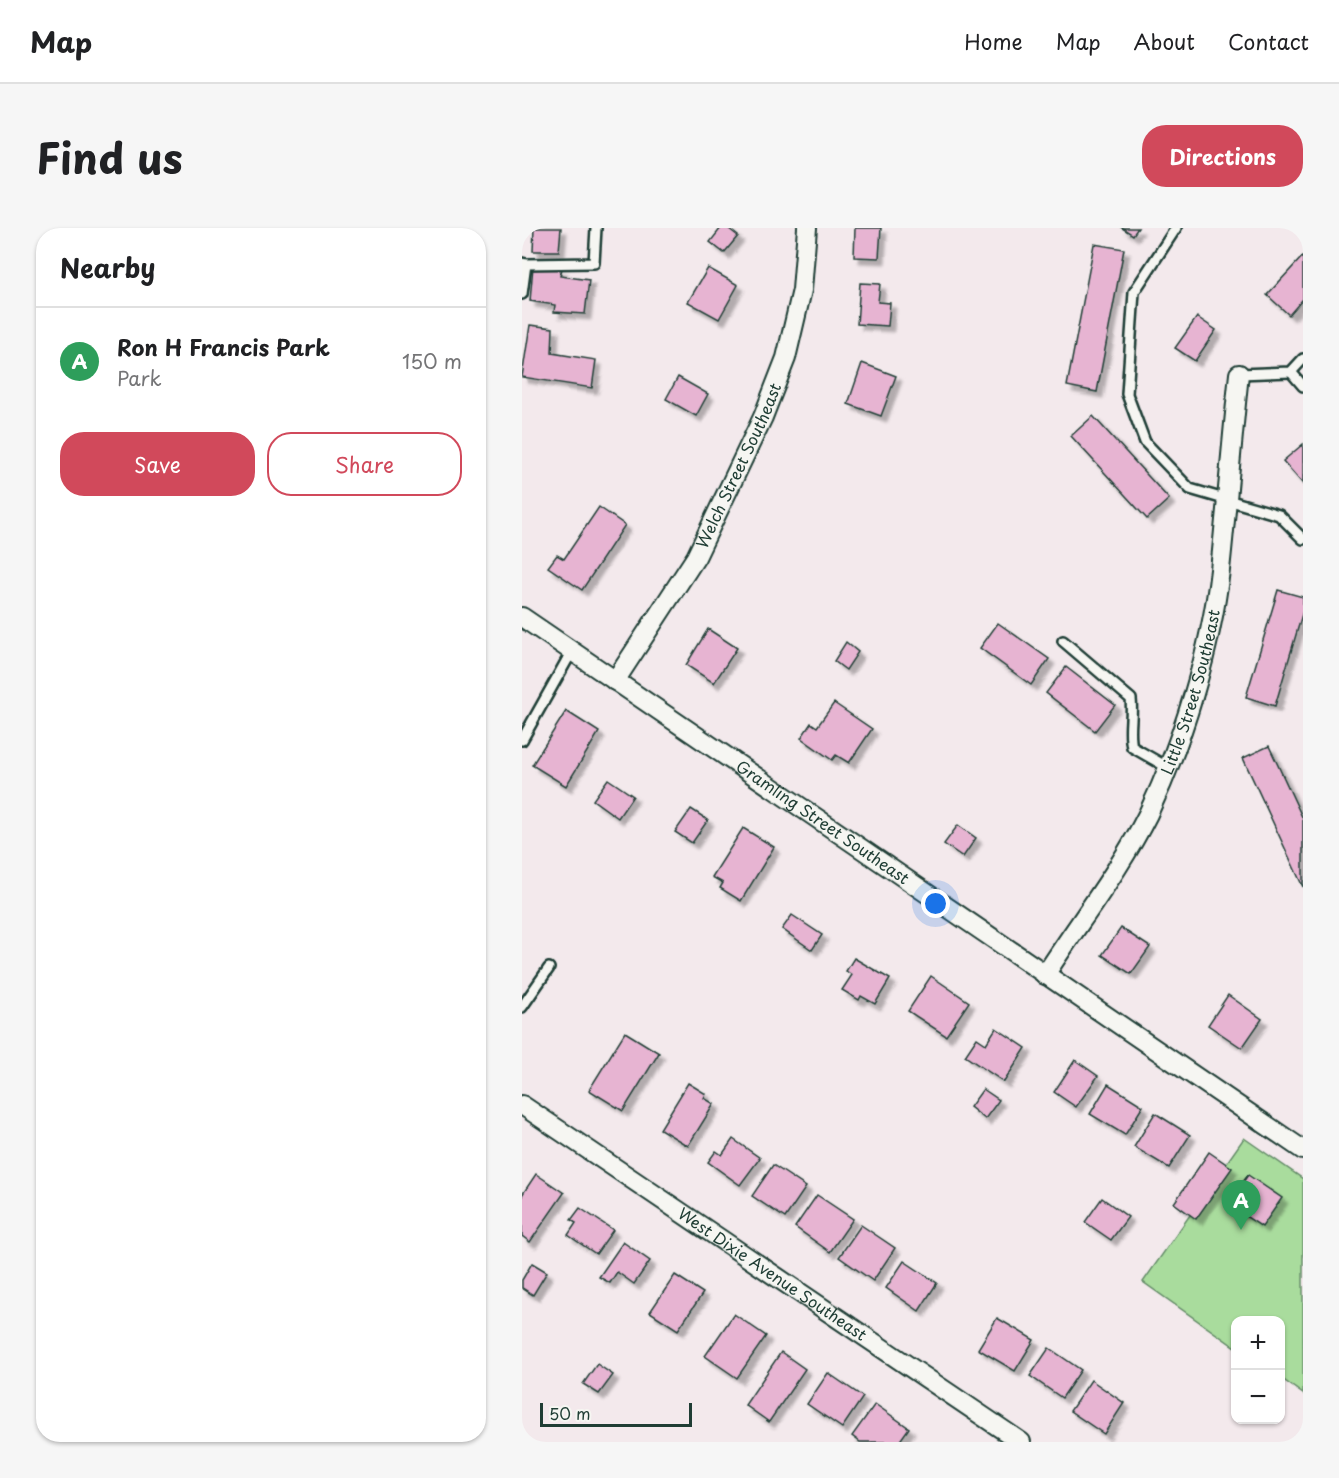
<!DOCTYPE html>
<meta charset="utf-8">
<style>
body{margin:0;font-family:"Playpen Sans",sans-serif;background:#f6f6f6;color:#202124}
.controls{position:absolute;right:18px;bottom:18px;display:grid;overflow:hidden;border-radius:12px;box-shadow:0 2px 4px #0004}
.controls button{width:54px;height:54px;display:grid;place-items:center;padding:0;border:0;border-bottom:2px solid #e0e0e0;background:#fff;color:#202124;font:30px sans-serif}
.scale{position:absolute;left:18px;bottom:15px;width:152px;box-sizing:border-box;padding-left:6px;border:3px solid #1f3d34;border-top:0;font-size:16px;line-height:21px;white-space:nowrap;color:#1f3d34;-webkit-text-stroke:4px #f6f6f2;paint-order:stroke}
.you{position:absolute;left:414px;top:676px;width:21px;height:21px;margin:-15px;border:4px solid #fff;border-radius:50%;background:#1a73e8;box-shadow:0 0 0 9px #1a73e833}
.badge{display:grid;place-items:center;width:39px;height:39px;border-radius:50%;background:#d1495b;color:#fff;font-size:20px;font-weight:700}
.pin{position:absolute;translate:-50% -50px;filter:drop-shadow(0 2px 3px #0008)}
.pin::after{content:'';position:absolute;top:32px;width:21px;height:18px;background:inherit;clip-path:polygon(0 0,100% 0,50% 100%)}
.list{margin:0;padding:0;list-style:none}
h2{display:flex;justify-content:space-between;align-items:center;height:78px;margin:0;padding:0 24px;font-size:26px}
h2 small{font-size:20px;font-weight:400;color:#757577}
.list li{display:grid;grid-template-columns:39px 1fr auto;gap:18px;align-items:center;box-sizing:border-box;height:108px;padding:0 24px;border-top:2px solid #e0e0e0}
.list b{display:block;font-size:22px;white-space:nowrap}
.list p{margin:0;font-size:20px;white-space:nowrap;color:#757577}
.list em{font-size:20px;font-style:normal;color:#757577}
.actions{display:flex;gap:12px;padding:18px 24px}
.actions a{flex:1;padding:14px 0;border:2px solid #d1495b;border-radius:24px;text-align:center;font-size:21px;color:#d1495b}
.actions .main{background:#d1495b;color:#fff}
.map{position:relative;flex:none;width:781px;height:1214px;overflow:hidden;border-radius:24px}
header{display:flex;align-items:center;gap:36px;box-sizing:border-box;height:84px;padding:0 30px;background:#fff;border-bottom:2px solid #e0e0e0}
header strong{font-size:28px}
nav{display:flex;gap:33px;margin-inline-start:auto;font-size:21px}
.intro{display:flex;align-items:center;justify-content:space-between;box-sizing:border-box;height:144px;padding:0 36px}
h1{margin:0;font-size:42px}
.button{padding:15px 27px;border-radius:24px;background:#d1495b;color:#fff;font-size:21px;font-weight:700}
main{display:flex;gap:36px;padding:0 36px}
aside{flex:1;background:#fff;border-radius:24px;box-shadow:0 2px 4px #0004}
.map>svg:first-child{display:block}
.green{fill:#a9dc9d;stroke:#648c68;stroke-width:1.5}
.building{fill:#e7b4d2;stroke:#1f3d34;stroke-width:1.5;filter:url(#shadow)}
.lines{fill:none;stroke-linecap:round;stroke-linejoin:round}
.lane-casing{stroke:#1f3d34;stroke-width:14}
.street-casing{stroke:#1f3d34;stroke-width:22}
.lane{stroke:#f6f6f2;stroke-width:9}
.street{stroke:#f6f6f2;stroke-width:18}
.labels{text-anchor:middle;stroke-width:4.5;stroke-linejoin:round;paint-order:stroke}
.street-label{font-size:16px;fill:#1f3d34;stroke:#f6f6f2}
</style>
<header>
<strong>Map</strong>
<nav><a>Home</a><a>Map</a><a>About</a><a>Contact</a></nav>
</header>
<div class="intro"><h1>Find us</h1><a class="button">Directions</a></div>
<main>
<aside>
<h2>Nearby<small></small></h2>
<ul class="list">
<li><span class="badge" style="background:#2e9e5b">A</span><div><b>Ron H Francis Park</b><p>Park</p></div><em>150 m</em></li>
</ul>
<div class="actions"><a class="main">Save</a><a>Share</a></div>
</aside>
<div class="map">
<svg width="781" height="1214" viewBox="0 0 781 1214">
<defs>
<filter id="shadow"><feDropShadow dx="5.5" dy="5.5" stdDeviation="1.5" flood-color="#0004"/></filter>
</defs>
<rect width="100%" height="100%" fill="#f3e9ec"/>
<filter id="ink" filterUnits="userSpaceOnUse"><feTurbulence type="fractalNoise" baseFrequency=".0167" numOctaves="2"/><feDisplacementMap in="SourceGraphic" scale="12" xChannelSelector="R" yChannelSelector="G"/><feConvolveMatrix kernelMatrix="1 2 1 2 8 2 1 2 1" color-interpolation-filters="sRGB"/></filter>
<g filter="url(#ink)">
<path class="green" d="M722,910L781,951V1166L759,1150L758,1092H714L713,1119L621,1054Z"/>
<g class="building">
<path d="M12,0H39L37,23H11Z"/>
<path d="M199,0H206L216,8L202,25L188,14Z"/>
<path d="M333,0H359L357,30L332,29Z"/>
<path d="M600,0H616L611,7Z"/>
<path d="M572,16L602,21L575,164L545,158Z"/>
<path d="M781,28V71L767,87L745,67Z"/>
<path d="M11,38L40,41L38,48L67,52L63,86L32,84L33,77L8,73Z"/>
<path d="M186,40L216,57L197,91L166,74Z"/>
<path d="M338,55L358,56L356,74L368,75L366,98L335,96Z"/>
<path d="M675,89L694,102L673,133L653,120Z"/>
<path d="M8,97L31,100L30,125L74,132L70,160L0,149Z"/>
<path d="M340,135L374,148L359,188L326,176Z"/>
<path d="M156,149L186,166L174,188L144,171Z"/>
<path d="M571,188L647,271L625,291L549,208Z"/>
<path d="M781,216V256L761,233Z"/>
<path d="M77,279L103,297L60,362L26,339L35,327L42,331Z"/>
<path d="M756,362L781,369V383L753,478L724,469Z"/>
<path d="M476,395L527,431L509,457L458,420Z"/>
<path d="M186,401L215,420L192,455L164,437Z"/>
<path d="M324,414L336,424L324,442L312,433Z"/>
<path d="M544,439L593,477L573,503L524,465Z"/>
<path d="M312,475L350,501L327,535L314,527L310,532L279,510L289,495L295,499Z"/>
<path d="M44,483L77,504L44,558L10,537Z"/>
<path d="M747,518L781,591V659L721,530Z"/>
<path d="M86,551L111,568L96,590L71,572Z"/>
<path d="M169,581L186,592L170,615L153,604Z"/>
<path d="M436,597L454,610L441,629L422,616Z"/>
<path d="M221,600L252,619L219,673L198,660L201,655L190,649Z"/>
<path d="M270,687L300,707L290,722L260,701Z"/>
<path d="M599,700L628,719L609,746L580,727Z"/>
<path d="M332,730L368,751L353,776L339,768L337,772L320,762L330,747L324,743Z"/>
<path d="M409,748L447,774L424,808L386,783Z"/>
<path d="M706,767L740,791L720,820L686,797Z"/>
<path d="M474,800L504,820L482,854L443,828L455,810L464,816Z"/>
<path d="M103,804L137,825L101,883L67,862Z"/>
<path d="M553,832L576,848L554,879L532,864Z"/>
<path d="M166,855L184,866L182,870L192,876L166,918L138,901Z"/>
<path d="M586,856L621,878L603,907L568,886Z"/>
<path d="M461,861L477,872L463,891L448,879Z"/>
<path d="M633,885L668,907L647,940L612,919Z"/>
<path d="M211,911L238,930L218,957L186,934L194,923L200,927Z"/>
<path d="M687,924L710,940L674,991L652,975Z"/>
<path d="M251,937L284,959L263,990L230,968Z"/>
<path d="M14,946L42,965L8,1014L0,1008V967Z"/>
<path d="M726,947L760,970L740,999L705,976Z"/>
<path d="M295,967L331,991L308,1024L273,999Z"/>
<path d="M580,970L606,989L589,1012L563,994Z"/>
<path d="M58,980L91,1002L74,1026L46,1007L54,995L49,992Z"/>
<path d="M339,997L373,1020L351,1053L317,1029Z"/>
<path d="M101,1014L128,1033L112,1056L95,1044L88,1055L77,1049Z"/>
<path d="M382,1033L415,1055L397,1083L364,1060Z"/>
<path d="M10,1035L25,1044L11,1067L0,1060V1052Z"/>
<path d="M153,1047L181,1065L156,1102L128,1084Z"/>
<path d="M212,1086L244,1108L215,1150L183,1128Z"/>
<path d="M475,1090L512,1112L493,1143L456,1121Z"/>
<path d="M527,1120L559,1142L540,1170L508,1148Z"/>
<path d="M259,1124L283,1141L247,1194L223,1177Z"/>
<path d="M75,1136L91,1147L77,1166L61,1156Z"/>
<path d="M306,1145L341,1169L320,1200L285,1176Z"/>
<path d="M569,1152L602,1175L582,1206L548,1183Z"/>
<path d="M353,1176L387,1200L377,1214H338L330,1208Z"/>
</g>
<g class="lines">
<g class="lane-casing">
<g id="lane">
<path d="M654,0L612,64L605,166L623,214L668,261L757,287L781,311"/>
<path d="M0,35L4,36L0,66"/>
<path d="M4,36L72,35L74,0"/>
<path d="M769,144L781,158"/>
<path d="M717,146L769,144L781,131"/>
<path d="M541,413L609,471C611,488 606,503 610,519L645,539"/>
<path d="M0,512L50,423"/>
<path d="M0,779L27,740"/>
</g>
</g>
<g class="street-casing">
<g id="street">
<path id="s1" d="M0,389L781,922"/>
<path id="s2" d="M93,453L174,329L241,189L264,130L280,62L285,0"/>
<path id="s3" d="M523,747C557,694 598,642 626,586C661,513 689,421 698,342C705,277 710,211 717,146"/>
<path id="s4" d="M0,877L499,1214"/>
</g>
</g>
<use href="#lane" class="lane"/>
<use href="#street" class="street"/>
</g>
</g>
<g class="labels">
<g class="street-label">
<text dy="6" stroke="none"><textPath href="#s2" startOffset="249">Welch Street Southeast</textPath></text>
<text dy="6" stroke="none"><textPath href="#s3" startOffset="321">Little Street Southeast</textPath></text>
<text dy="6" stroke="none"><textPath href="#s1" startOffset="364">Gramling Street Southeast</textPath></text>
<text dy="6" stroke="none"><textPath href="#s4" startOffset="302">West Dixie Avenue Southeast</textPath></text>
</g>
</g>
</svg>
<div class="controls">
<button>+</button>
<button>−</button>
</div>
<div class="scale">50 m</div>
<div class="you"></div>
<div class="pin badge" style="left:719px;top:1002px;background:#2e9e5b">A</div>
</div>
</main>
